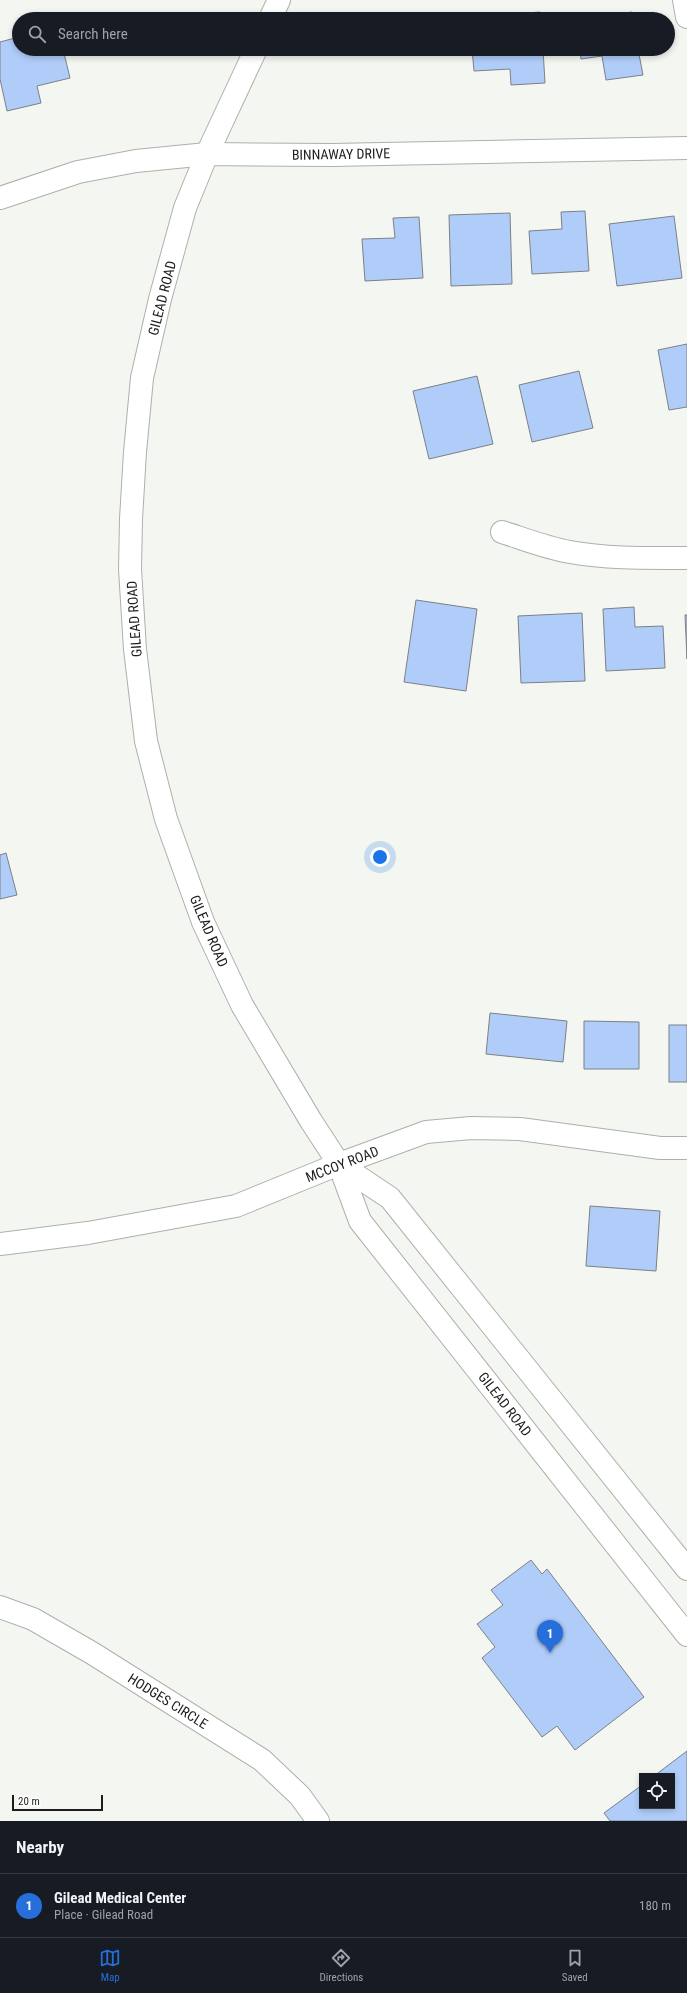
<!DOCTYPE html>
<meta charset="utf-8">
<style>
body{margin:0;font-family:"Roboto Condensed",sans-serif;background:#242831;color:#f1f3f6}
.controls{position:absolute;right:12px;bottom:12px;display:grid;overflow:hidden;border-radius:0px;box-shadow:0 2px 6px #0003}
.controls button{width:36px;height:36px;display:grid;place-items:center;padding:0;border:0;border-bottom:1px solid #363941;background:#171b24;color:#f1f3f6;font:20px sans-serif}
.scale{position:absolute;left:12px;bottom:10px;width:91px;box-sizing:border-box;padding-left:4px;border:2px solid #1d1e1c;border-top:0;font-size:11px;line-height:14px;white-space:nowrap;color:#1d1e1c;-webkit-text-stroke:3px #fff;paint-order:stroke}
.you{position:absolute;left:380px;top:857px;width:14px;height:14px;margin:-10px;border:3px solid #fff;border-radius:50%;background:#1a73e8;box-shadow:0 0 0 6px #1a73e833}
.badge{display:grid;place-items:center;width:26px;height:26px;border-radius:50%;background:#266fda;color:#fff;font-size:13px;font-weight:700}
.pin{position:absolute;translate:-50% -33px;filter:drop-shadow(0 1px 2px #0008)}
.pin::after{content:'';position:absolute;top:21px;width:14px;height:12px;background:inherit;clip-path:polygon(0 0,100% 0,50% 100%)}
.list{margin:0;padding:0;list-style:none}
h2{display:flex;justify-content:space-between;align-items:center;height:52px;margin:0;padding:0 16px;font-size:17px}
h2 small{font-size:13px;font-weight:400;color:#9ea1a6}
.list li{display:grid;grid-template-columns:26px 1fr auto;gap:12px;align-items:center;box-sizing:border-box;height:64px;padding:0 16px;border-top:1px solid #363941}
.list b{display:block;font-size:15px;white-space:nowrap}
.list p{margin:0;font-size:13px;white-space:nowrap;color:#9ea1a6}
.list em{font-size:13px;font-style:normal;color:#9ea1a6}
.icon{flex:none;width:22px;height:22px;fill:none;stroke:currentColor;stroke-width:2;stroke-linecap:round;stroke-linejoin:round}
.map{position:relative;flex:none;width:687px;height:1821px;overflow:hidden}
.search{position:absolute;background:#171b24;box-shadow:0 2px 6px #0003;left:12px;right:12px;top:12px;height:44px;display:flex;align-items:center;gap:10px;box-sizing:border-box;padding:0 14px;border-radius:22px;color:#9ea1a6;font-size:15px}
.sheet{height:116px;background:#171b24}
nav{display:flex;justify-content:space-around;align-items:center;box-sizing:border-box;height:56px;border-top:1px solid #363941;background:#171b24;font-size:11px;color:#9ea1a6}
nav a{display:grid;justify-items:center;gap:2px}
nav .on{color:#266fda}
.map>svg:first-child{display:block}
.building{fill:#b0cdf9;stroke:#7d8084}
.lines{fill:none;stroke-linecap:round;stroke-linejoin:round}
.street-casing{stroke:#adb0ac;stroke-width:24}
.secondary-casing{stroke:#adb0ac;stroke-width:24}
.street{stroke:#fff;stroke-width:22}
.secondary{stroke:#fff;stroke-width:22}
.labels{text-anchor:middle;stroke-width:4;stroke-linejoin:round;paint-order:stroke}
.street-label{font-size:14px;fill:#1d1e1c;stroke:#fff}
</style>
<div class="map">
<svg width="687" height="1821" viewBox="0 0 687 1821">
<rect width="100%" height="100%" fill="#f3f6f1"/>
<g class="building">
<path d="M540,12L541,19H470V17Z"/>
<path d="M632,12L633,19H587Z"/>
<path d="M19,37V49H63L70,78L37,86L41,103L7,111L0,79V42Z"/>
<path d="M472,49H543L545,83L511,85L510,69L474,71Z"/>
<path d="M580,49H638L643,75L606,80L602,56L581,59Z"/>
<path d="M585,211L589,271L532,274L529,231L562,229L561,212Z"/>
<path d="M510,213L512,284L451,286L449,215Z"/>
<path d="M674,216L682,278L617,286L609,224Z"/>
<path d="M419,217L423,278L365,281L362,239L395,238L393,218Z"/>
<path d="M687,344V407L669,410L658,350Z"/>
<path d="M579,371L593,428L532,442L519,385Z"/>
<path d="M477,376L493,444L429,459L413,391Z"/>
<path d="M416,600L477,609L466,691L404,682Z"/>
<path d="M634,607L635,627L663,626L665,668L606,671L603,609Z"/>
<path d="M582,613L585,681L521,683L518,616Z"/>
<path d="M685,615H687V659Z"/>
<path d="M6,853L17,895L0,899V855Z"/>
<path d="M490,1013L567,1021L563,1062L486,1054Z"/>
<path d="M584,1021L639,1022V1069H584Z"/>
<rect x="669" y="1025" width="18" height="57"/>
<path d="M590,1206L660,1211L656,1271L586,1266Z"/>
<path d="M531,1560L542,1574L547,1569L644,1697L575,1750L557,1726L542,1737L482,1658L495,1647L477,1624L503,1605L491,1590Z"/>
<path d="M687,1751V1821H610L604,1813L642,1785V1806H672V1776H654Z"/>
</g>
<g class="lines">
<g class="street-casing">
<g id="street">
<path d="M684,0L687,17"/>
<path d="M0,198L78,172L136,161L207,154L332,155L687,148"/>
<path d="M502,532C524,539 547,548 570,552C609,559 648,558 687,558"/>
<path d="M339,1164L426,1132L471,1128L520,1129L660,1148H687"/>
<path d="M0,1607L33,1619L92,1653L262,1760L300,1796L318,1821"/>
</g>
</g>
<g class="secondary-casing">
<g id="secondary">
<path d="M270,19L279,0"/>
<path d="M256,49L207,154L185,208L160,299L142,378L135,452L131,519L130,569L135,649L146,741L166,819L203,922L242,1005L311,1121L339,1164L360,1221L687,1635"/>
<path d="M339,1164L390,1198L687,1569"/>
<path d="M0,1244L88,1233L236,1206L339,1164"/>
</g>
</g>
<use href="#street" class="street"/>
<use href="#secondary" class="secondary"/>
</g>
<g class="labels">
<g class="street-label">
<text transform="translate(341 154) rotate(-1)" y="5">BINNAWAY DRIVE</text>
<text transform="translate(162 298) rotate(-76)" y="5">GILEAD ROAD</text>
<text transform="translate(134 619) rotate(-94)" y="5">GILEAD ROAD</text>
<text transform="translate(209 931) rotate(67)" y="5">GILEAD ROAD</text>
<text transform="translate(342 1164) rotate(-21)" y="5">MCCOY ROAD</text>
<text transform="translate(505 1404) rotate(52)" y="5">GILEAD ROAD</text>
<text transform="translate(168 1701) rotate(32)" y="5">HODGES CIRCLE</text>
</g>
</g>
</svg>
<div class="controls">
<button><svg class="icon" aria-label="locate" viewBox="0 0 24 24"><circle cx="12" cy="12" r="6"/><path d="M12 2v4M12 18v4M2 12h4M18 12h4"/></svg></button>
</div>
<div class="scale">20 m</div>
<div class="you"></div>
<div class="pin badge" style="left:550px;top:1653px">1</div>
<div class="search"><svg class="icon" aria-label="search" viewBox="0 0 24 24"><circle cx="10" cy="10" r="6"/><path d="M15 15l6 6"/></svg>Search here</div>
</div>
<section class="sheet">
<h2>Nearby<small></small></h2>
<ul class="list">
<li><span class="badge">1</span><div><b>Gilead Medical Center</b><p>Place · Gilead Road</p></div><em>180 m</em></li>
</ul>
</section>
<nav>
<a class="on"><svg class="icon" aria-label="map" viewBox="0 0 24 24"><path d="M3 6l6-2 6 2 6-2v14l-6 2-6-2-6 2zM9 4v14M15 6v14"/></svg>Map</a>
<a><svg class="icon" aria-label="directions" viewBox="0 0 24 24"><path d="M12 3l9 9-9 9-9-9zM9 14v-3h6M13 9l2 2-2 2"/></svg>Directions</a>
<a><svg class="icon" aria-label="saved" viewBox="0 0 24 24"><path d="M7 4h10v16l-5-4-5 4z"/></svg>Saved</a>
</nav>
